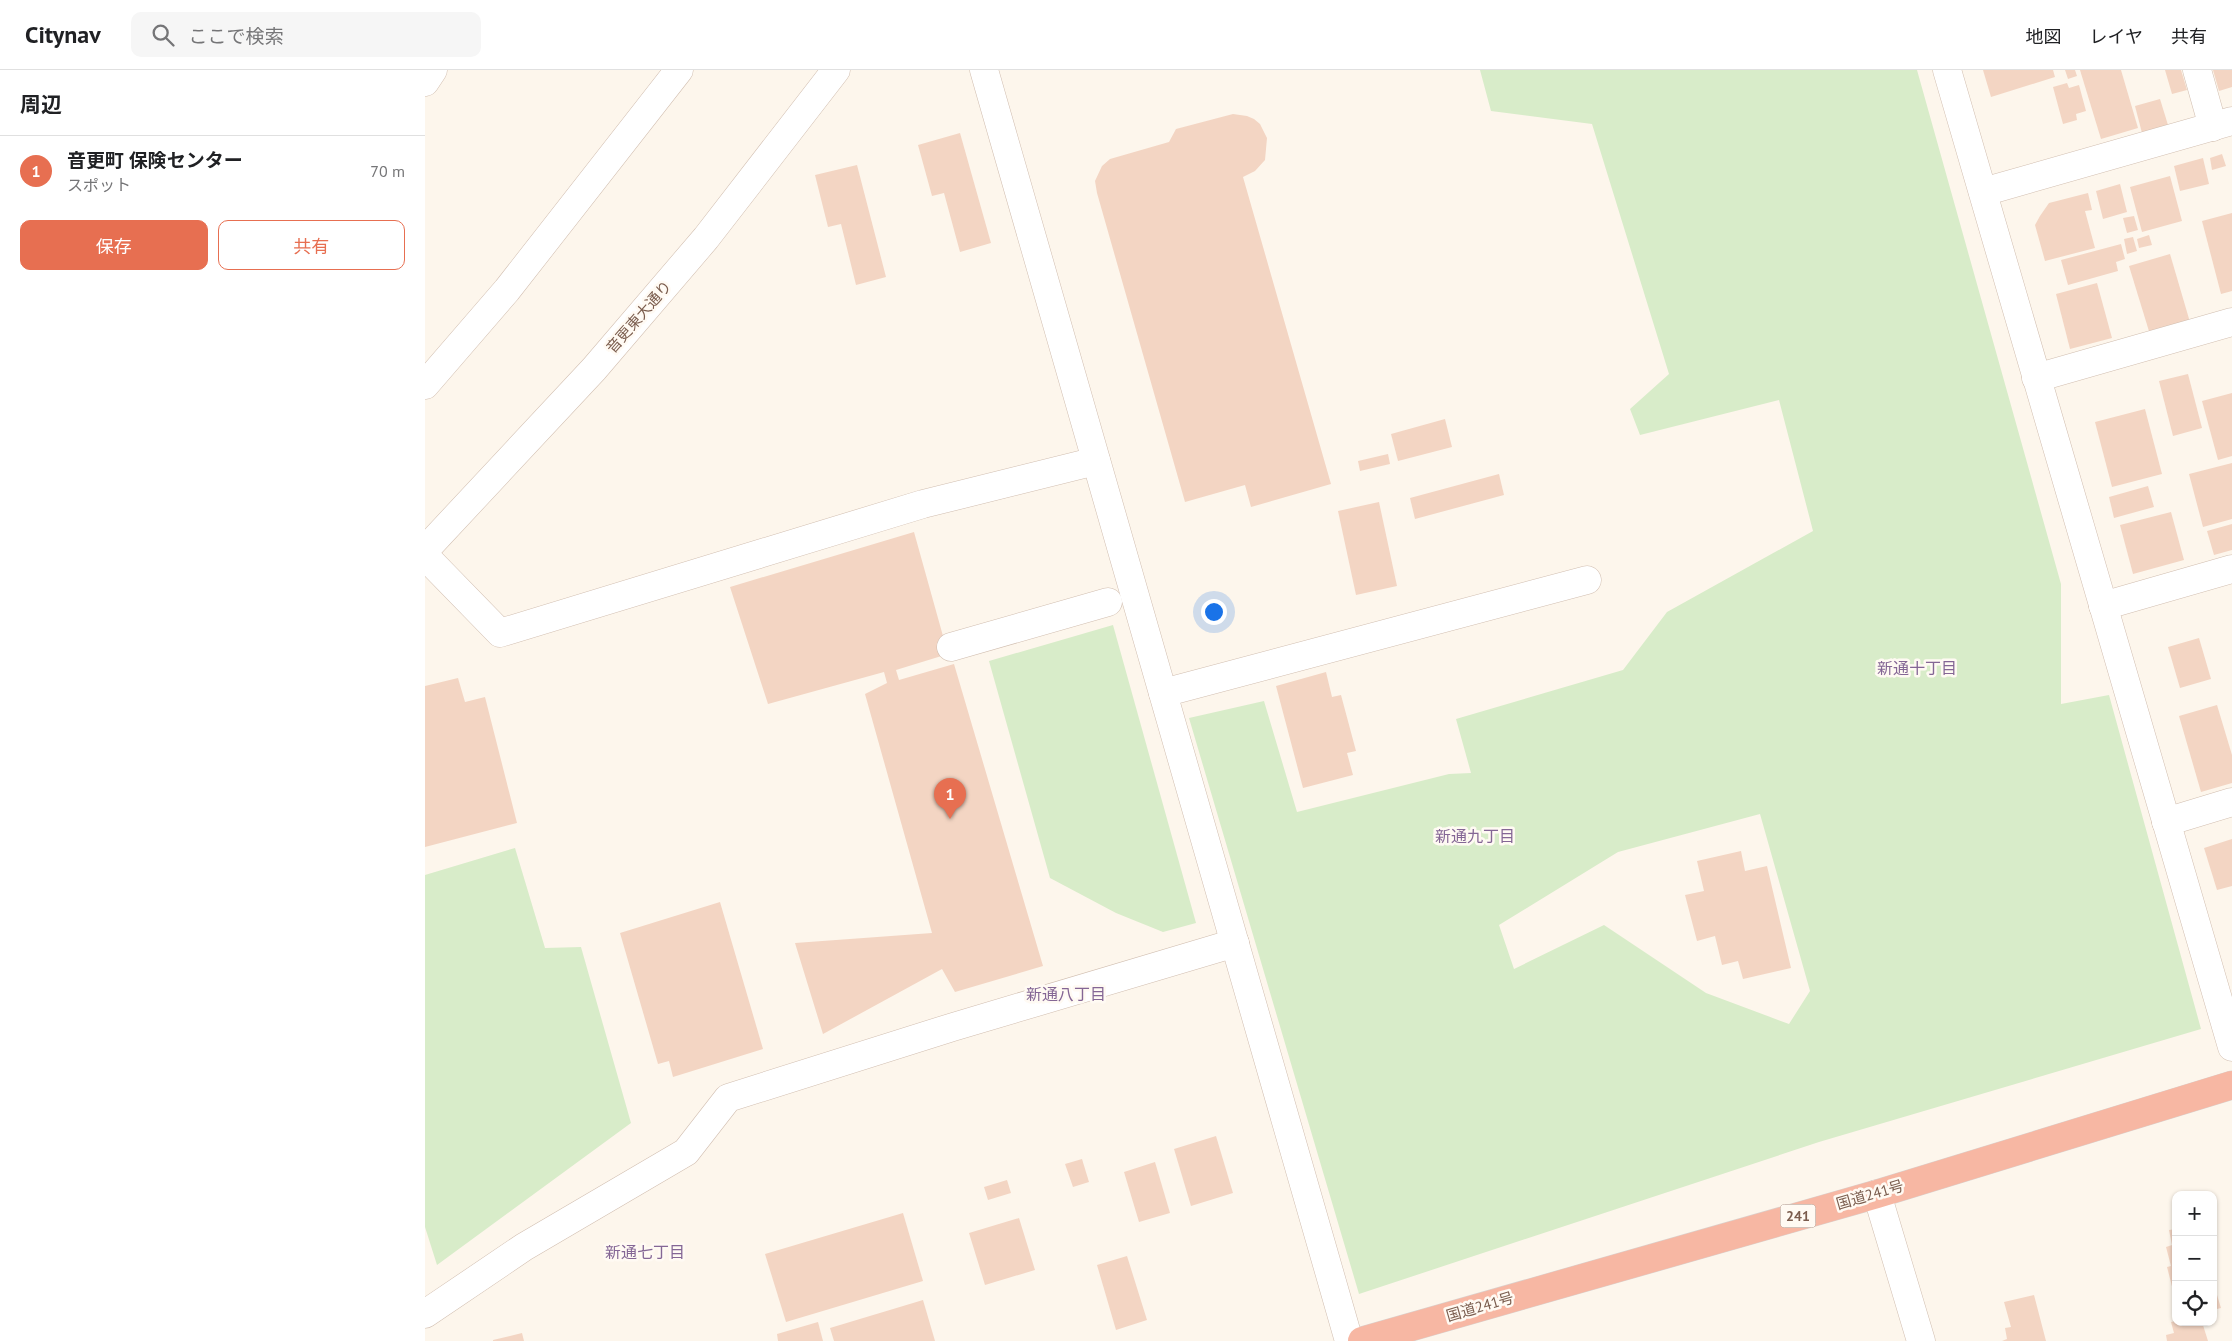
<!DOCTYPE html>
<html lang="ja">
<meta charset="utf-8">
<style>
body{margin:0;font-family:"PT Sans","Noto Sans JP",sans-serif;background:#f6f6f6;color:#202124}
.controls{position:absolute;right:15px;bottom:15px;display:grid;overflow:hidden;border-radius:10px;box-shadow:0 1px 4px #0004}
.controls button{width:45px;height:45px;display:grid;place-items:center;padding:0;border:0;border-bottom:1px solid #e0e0e0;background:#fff;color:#202124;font:25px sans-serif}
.you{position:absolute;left:788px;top:541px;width:18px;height:18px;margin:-12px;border:4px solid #fff;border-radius:50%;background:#1a73e8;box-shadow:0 0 0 8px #1a73e833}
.badge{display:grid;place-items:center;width:32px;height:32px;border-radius:50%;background:#e76f51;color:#fff;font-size:16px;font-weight:700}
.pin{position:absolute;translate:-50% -41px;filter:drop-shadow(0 1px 2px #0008)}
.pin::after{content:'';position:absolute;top:26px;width:18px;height:15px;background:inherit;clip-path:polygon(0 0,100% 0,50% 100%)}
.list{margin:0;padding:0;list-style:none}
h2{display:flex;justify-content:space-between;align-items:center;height:65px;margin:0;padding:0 20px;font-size:21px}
h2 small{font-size:16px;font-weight:400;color:#757577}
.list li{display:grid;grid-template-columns:32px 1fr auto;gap:15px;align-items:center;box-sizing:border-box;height:70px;padding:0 20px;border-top:1px solid #e0e0e0}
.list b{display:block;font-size:19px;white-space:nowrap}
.list p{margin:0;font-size:16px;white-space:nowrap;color:#757577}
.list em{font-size:16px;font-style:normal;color:#757577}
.actions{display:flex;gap:10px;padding:15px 20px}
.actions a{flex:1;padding:11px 0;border:1px solid #e76f51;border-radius:10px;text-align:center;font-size:18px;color:#e76f51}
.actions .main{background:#e76f51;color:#fff}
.icon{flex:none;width:28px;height:28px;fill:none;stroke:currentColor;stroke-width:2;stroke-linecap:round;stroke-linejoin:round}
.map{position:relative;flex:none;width:1807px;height:1271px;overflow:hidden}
header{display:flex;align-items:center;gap:30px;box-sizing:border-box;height:70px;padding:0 25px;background:#fff;border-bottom:1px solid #e0e0e0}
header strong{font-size:24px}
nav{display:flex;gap:28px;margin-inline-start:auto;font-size:18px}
.search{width:350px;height:45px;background:#f6f6f6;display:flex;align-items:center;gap:12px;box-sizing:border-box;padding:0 18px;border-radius:10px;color:#757577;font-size:19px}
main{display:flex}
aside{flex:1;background:#fff}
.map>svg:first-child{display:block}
.green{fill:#d8ecc9;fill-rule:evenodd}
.building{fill:#f3d5c3}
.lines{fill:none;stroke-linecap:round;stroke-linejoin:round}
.minor-casing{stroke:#d1beb0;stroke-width:29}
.highway-casing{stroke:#dad1cd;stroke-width:29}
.minor{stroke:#fff;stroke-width:28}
.highway{stroke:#f7b7a3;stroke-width:28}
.labels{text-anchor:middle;stroke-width:5;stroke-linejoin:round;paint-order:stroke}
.shield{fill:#fffaf3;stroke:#a28b7f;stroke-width:1}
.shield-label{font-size:14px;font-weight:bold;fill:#7a5c4d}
.street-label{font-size:15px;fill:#7a5c4d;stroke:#fffaf3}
.neighbourhood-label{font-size:16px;fill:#846695;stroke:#fffaf3}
</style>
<header>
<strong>Citynav</strong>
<div class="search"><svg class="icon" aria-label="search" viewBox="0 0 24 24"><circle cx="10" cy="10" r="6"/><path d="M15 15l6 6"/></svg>ここで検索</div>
<nav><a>地図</a><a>レイヤ</a><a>共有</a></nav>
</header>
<main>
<aside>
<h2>周辺<small></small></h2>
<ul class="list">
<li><span class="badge">1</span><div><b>音更町 保険センター</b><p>スポット</p></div><em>70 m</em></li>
</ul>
<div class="actions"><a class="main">保存</a><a>共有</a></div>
</aside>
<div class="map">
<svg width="1807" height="1271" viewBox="0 0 1807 1271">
<rect width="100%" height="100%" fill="#fdf6ec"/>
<g class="green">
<path d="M1055,0H1492L1636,514V634L1684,625L1776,959L1394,1072L934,1224L764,648L839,631L872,742L1024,704L1046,703L1031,649L1198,600L1242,542L1388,461L1354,330L1215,365L1205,339L1244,304L1167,54L1066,41ZM1335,744L1385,921L1364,954L1281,923L1179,855L1089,899L1074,855L1193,782Z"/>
<path d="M688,555L771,853L738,862L691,843L625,808L564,591Z"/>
<path d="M90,778L120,878L156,877L206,1053L12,1195L0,1157V805Z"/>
</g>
<g class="building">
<path d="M1558,0H1628L1630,7L1566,27Z"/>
<path d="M1640,0H1650L1652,6L1643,9Z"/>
<path d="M1655,0H1696L1713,58L1676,69Z"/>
<path d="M1740,0H1756L1762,20L1747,24Z"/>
<path d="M1788,0H1807V17L1794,21Z"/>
<path d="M1642,13L1644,18L1654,15L1661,41L1651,44L1652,50L1638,54L1628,17Z"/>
<path d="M1735,29L1743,55L1717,63L1710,36Z"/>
<path d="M808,44L822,46L829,49L835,54L842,68L840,90L830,101L818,107L906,414L826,437L820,415L760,432L672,123L670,111L677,96L685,89L744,72L751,59Z"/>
<path d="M535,63L566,173L535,182L519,123L507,126L493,75Z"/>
<path d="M1797,84L1801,96L1787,100L1785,88Z"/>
<path d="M1778,88L1784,114L1755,121L1749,96Z"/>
<path d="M432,95L461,207L431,215L416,154L403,157L390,105Z"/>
<path d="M1745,106L1757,151L1717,162L1705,117Z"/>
<path d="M1695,114L1702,142L1678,149L1671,121Z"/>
<path d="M1663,123L1667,140L1660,141L1670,178L1620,191L1610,155L1615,146L1624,133Z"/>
<path d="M1807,143V221L1796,224L1777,151Z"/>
<path d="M1709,146L1713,160L1702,163L1698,148Z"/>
<path d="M1724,165L1727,175L1714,178L1712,169Z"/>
<path d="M1708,167L1712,181L1702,184L1699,169Z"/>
<path d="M1696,174L1700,189L1691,192L1693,201L1643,215L1636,190Z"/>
<path d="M1745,184L1767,259L1727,271L1704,196Z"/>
<path d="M1672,213L1687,268L1645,279L1631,224Z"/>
<path d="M1763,304L1777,358L1748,366L1734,311Z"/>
<path d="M1807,323V386L1793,390L1777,331Z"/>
<path d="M1720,339L1737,404L1687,417L1670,352Z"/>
<path d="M1020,349L1027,377L973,391L966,364Z"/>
<path d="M963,384L965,394L935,401L933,391Z"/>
<path d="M1807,393V449L1778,457L1764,404Z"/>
<path d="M1074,404L1079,425L990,449L985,428Z"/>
<path d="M1723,416L1729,437L1689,448L1684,427Z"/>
<path d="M954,432L972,516L931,525L913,441Z"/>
<path d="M1746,442L1759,490L1708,504L1695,455Z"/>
<path d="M1807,454V480L1789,485L1782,461Z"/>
<path d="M489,462L523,584L471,600L474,610L529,594L618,896L530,922L517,899L398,964L370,873L507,863L440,624L462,613L459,602L343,634L305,517Z"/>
<path d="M1774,568L1786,609L1755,618L1743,577Z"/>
<path d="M901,602L907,627L916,625L931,681L922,683L928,705L878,718L851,616Z"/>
<path d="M33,608L40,632L60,627L92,753L0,777V616Z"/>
<path d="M1792,635L1807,685V713L1776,722L1754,646Z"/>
<path d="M1807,769V816L1792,820L1779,778Z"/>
<path d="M1316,781L1320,801L1342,796L1366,898L1318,909L1313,891L1297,895L1290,866L1272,871L1260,825L1279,821L1272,791Z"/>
<path d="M295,832L338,979L248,1007L244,991L233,994L195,863Z"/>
<path d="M791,1066L808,1123L766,1136L749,1079Z"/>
<path d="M657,1089L664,1112L648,1117L640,1094Z"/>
<path d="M730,1092L745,1143L714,1152L699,1102Z"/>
<path d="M582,1110L586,1123L563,1130L559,1117Z"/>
<path d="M478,1143L498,1211L361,1252L340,1184Z"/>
<path d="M594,1148L610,1200L560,1215L544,1163Z"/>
<path d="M1751,1159V1228H1750L1742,1197L1746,1196L1741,1177L1747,1175L1744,1160Z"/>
<path d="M702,1186L722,1250L691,1260L672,1195Z"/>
<path d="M1788,1212L1796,1238L1788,1240Z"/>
<path d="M1609,1225L1621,1271H1577L1582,1269L1580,1258L1586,1257L1579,1232Z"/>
<path d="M498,1230L510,1271H409L405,1258Z"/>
<path d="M1751,1251V1252H1777L1783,1271H1742L1741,1265L1749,1263L1746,1252Z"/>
<path d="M393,1252L398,1271H353L352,1264Z"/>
<path d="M97,1263L99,1271H68V1270Z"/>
</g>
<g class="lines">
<g class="minor-casing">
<g id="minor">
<path d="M559,0L924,1271"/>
<path d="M1522,0L1807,977"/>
<path d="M1772,0L1788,57"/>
<path d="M0,12L8,0"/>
<path d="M1558,122L1807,51"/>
<path d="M1611,308L1807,252"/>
<path d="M0,315L82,220L254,0"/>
<path d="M0,480L169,299L281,168L411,0"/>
<path d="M0,486L75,563L498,434L671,391"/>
<path d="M1678,536L1807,499"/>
<path d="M526,577L683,532"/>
<path d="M738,623L1162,510"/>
<path d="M1741,752L1807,732"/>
<path d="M1452,1124L1496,1271"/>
<path d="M0,1244L99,1177L261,1082L303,1028L528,957L810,873"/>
</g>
</g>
<g class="highway-casing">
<path id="highway" d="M937,1271L1452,1124L1807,1015"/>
</g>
<use href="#minor" class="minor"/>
<use href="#highway" class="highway"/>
</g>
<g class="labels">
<rect class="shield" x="1355.5" y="1134.5" width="35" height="23" rx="4"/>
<g class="shield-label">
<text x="1373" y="1151">241</text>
</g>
<g class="street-label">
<text transform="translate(214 247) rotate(-49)" y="5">音更東大通り</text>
<text transform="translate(1445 1125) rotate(-16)" y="5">国道241号</text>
<text transform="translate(1055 1237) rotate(-16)" y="5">国道241号</text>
</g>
<g class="neighbourhood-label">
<text x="1492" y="604">新通十丁目</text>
<text x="1050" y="772">新通九丁目</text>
<text x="641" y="930">新通八丁目</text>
<text x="220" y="1188">新通七丁目</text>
</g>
</g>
</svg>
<div class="controls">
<button>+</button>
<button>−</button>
<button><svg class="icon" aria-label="locate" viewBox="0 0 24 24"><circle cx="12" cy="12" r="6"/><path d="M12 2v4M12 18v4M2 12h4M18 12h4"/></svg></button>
</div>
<div class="you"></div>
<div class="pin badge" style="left:525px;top:749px">1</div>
</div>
</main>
